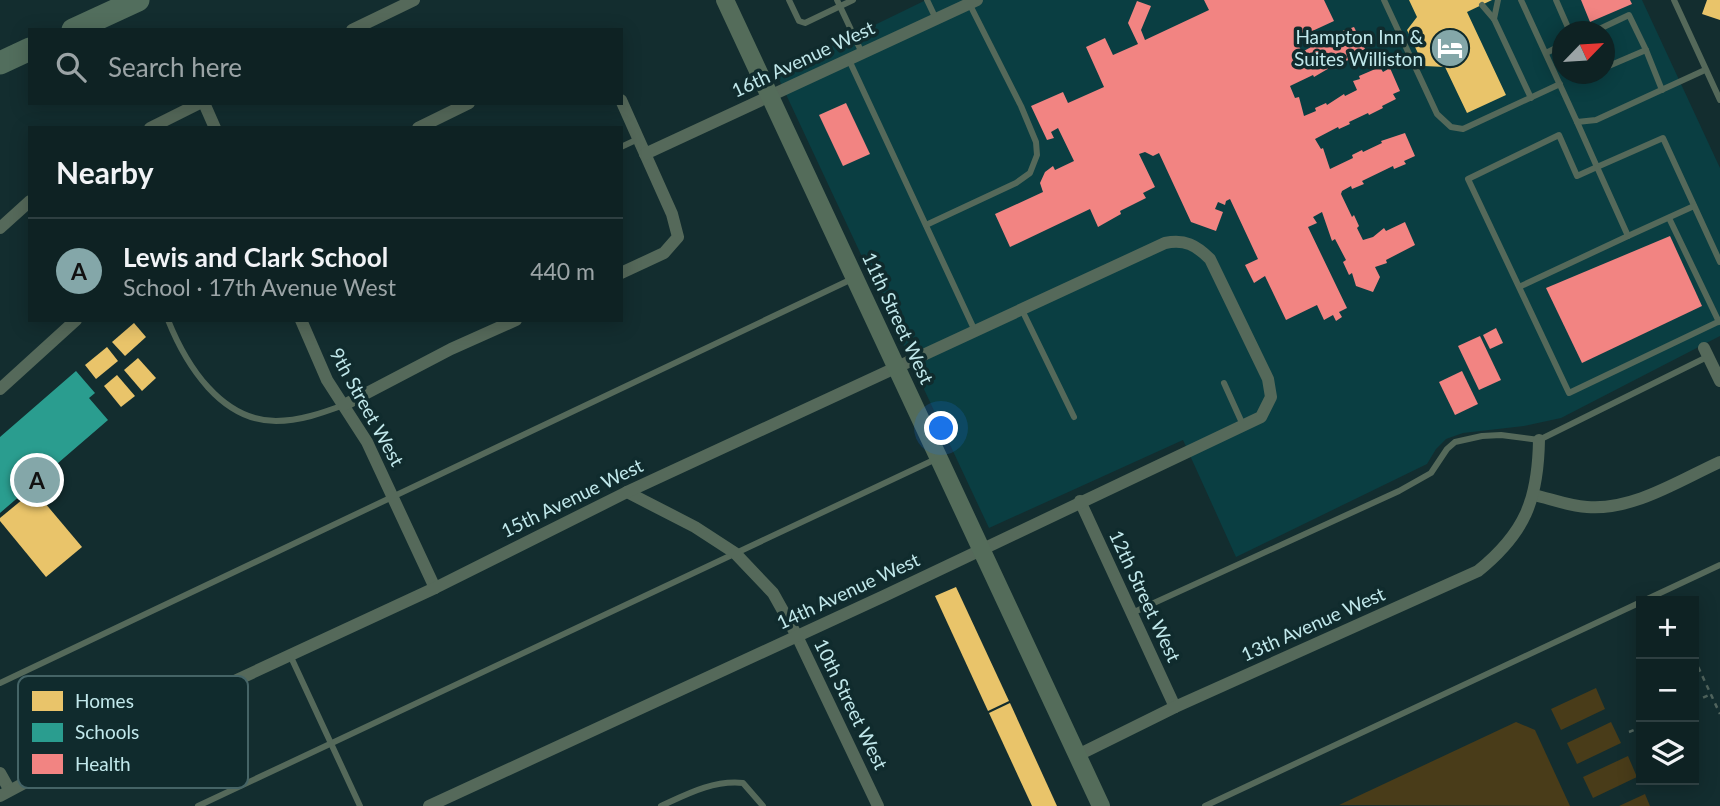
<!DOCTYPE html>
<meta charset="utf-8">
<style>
body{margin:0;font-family:Lato,sans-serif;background:#1c2f30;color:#f1f3f6}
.controls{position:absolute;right:21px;bottom:21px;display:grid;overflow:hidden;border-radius:0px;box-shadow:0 4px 18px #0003}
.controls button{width:63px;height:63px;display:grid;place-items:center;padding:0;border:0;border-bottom:2px solid #2e3f41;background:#0e2223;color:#f1f3f6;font:35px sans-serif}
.compass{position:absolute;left:1552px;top:21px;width:63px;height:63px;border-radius:50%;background:#0e2223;box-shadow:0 4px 18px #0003;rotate:65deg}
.you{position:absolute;left:942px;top:429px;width:24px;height:24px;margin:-18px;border:5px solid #fff;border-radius:50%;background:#1a73e8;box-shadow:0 0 0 10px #1a73e833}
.badge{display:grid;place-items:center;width:46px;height:46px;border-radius:50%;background:#84a7a9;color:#111;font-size:23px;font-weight:700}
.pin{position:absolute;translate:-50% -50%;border:4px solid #fff;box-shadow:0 2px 7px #0006}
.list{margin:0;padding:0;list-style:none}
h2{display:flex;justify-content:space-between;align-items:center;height:91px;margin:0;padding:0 28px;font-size:30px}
h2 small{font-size:23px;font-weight:400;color:#9ba4a6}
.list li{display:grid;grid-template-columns:46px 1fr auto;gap:21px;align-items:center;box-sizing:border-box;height:105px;padding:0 28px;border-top:2px solid #2e3f41}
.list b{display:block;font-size:26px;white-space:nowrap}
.list p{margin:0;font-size:23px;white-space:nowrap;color:#9ba4a6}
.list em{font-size:23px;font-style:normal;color:#9ba4a6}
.icon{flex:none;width:38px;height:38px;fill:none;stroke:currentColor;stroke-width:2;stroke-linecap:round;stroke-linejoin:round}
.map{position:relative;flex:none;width:1720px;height:806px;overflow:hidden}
.search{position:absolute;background:#0e2223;box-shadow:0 4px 18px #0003;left:28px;top:28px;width:595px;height:77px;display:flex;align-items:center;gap:18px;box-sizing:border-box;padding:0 24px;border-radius:0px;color:#9ba4a6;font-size:26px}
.panel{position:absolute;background:#0e2223;box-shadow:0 4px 18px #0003;left:28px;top:126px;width:595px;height:196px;border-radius:0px}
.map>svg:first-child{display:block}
.built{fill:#0a3e42;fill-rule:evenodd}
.green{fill:#493c19}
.homes{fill:#e9c46a}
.schools{fill:#2a9d8f}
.health{fill:#f28482}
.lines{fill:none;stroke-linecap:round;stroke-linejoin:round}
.path{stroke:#51655e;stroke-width:2.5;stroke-dasharray:5 5;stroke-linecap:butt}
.lane{stroke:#55695a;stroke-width:6}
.street{stroke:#55695a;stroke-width:12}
.secondary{stroke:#546c5a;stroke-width:18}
.highway{stroke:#526e5d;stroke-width:23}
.labels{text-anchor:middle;stroke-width:7;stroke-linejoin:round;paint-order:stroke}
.poi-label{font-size:19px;fill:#c1e8eb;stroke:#102b2d;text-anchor:end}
.street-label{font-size:19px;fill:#c1e8eb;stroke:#102b2d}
.key{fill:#102b2d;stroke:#456466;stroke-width:2}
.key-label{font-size:19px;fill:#c1e8eb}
</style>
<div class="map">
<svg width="1720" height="806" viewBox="0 0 1720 806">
<rect width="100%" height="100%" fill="#132d2f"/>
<path class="built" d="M926,0H1642L1720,168V336L1561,418L1524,426L1463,433L1446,439L1436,449L1427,464L1236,557L1183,440L989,528L776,73ZM1562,32H1604V74H1562Z"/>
<g class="green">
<path d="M1596,688L1605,709L1561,730L1551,709Z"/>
<path d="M1516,722L1535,730L1570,806L1339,805Z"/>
<path d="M1611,722L1621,743L1577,764L1567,743Z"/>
<path d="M1628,756L1637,777L1593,798L1583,777Z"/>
<path d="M1645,794L1650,806H1619Z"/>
</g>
<g class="homes">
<path d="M1409,0H1492L1467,12L1506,95L1467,113L1445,67L1424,66L1407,30L1417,17Z"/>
<path d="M1707,0H1720V20L1702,14Z"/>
<path d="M134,323L146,337L125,356L112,342Z"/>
<path d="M107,347L118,361L96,379L85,365Z"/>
<path d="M138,358L156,378L142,391L124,370Z"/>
<path d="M117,375L135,396L121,407L104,386Z"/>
<path d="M34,490L82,547L46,577L0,521V518Z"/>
<path d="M956,587L1009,701L988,711L935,596Z"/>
<path d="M1010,703L1057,806H1032L989,713Z"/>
</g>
<path class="schools" d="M76,371L95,393L89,398L108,420L0,513V437Z"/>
<g class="health">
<path d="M1204,0H1324L1334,21L1295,39L1302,52L1313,46L1312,44L1319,41L1320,43L1332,37L1331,35L1354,27L1365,49L1354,54L1355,57L1344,62L1343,60L1314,77L1313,75L1290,86L1295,98L1299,97L1304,116L1316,111L1315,108L1326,103L1327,105L1344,94L1345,96L1357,90L1353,81L1360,79L1359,76L1380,67L1383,72L1390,68L1400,91L1393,94L1396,99L1382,106L1383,108L1369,115L1368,113L1349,122L1350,124L1339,129L1338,127L1315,139L1321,149L1323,148L1330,169L1353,158L1352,155L1362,150L1363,152L1382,143L1381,141L1405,133L1415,156L1404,161L1406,164L1394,169L1393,166L1362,181L1364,184L1352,189L1351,186L1342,191L1341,194L1352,217L1354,215L1359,226L1357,228L1363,240L1373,237L1384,228L1386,231L1405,222L1415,245L1386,260L1387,263L1375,267L1380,277L1373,292L1356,286L1352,273L1349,275L1343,262L1346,260L1335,239L1332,241L1322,212L1313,217L1317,223L1308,227L1347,308L1339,312L1342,317L1336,321L1333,315L1324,320L1317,305L1286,320L1265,276L1254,283L1245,265L1258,259L1230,199L1226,201L1225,205L1218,202L1215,209L1223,212L1216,231L1191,222L1159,153L1153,156L1145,152L1139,154L1155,187L1143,193L1146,198L1120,211L1121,214L1098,227L1090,209L1010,247L995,214L1043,192L1040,183L1045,172L1053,166L1055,170L1074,161L1058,128L1051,132L1054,138L1047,140L1031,106L1063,92L1068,103L1104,87L1086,47L1105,38L1113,55L1138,44L1128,23L1137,1L1151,6L1141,30L1145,40L1209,10Z"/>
<path d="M1581,0H1630L1632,4L1590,22Z"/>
<path d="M846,103L870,154L843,166L819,115Z"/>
<path d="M1670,236L1702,306L1582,363L1546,288Z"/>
<path d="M1496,328L1503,343L1490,349L1483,335Z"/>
<path d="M1480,336L1501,380L1479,390L1458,346Z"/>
<path d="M1462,371L1478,404L1455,415L1439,382Z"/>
</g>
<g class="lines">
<g class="path">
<path d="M1694,658L1720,714"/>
<path d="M1694,702L1711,694"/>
<path d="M1629,732L1641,727"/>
</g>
<g class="lane">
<path d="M789,0L799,21L805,23L853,0"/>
<path d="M837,0L862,53"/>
<path d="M927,0L936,19"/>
<path d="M1384,0L1437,114L1451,127L1463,129L1560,84"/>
<path d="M1521,0L1577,122L1596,120L1705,70"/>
<path d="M1556,0L1570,32"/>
<path d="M1674,0L1720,100"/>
<path d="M1482,5L1494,19L1531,98"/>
<path d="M1494,19L1498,0"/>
<path d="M1593,32L1629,15L1646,50"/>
<path d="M1546,53L1562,45"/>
<path d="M849,60L975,331"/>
<path d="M1604,68L1646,50L1662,90"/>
<path d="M1590,74H1593"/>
<path d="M1577,122L1597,167L1663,138L1720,262"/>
<path d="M621,147L638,139"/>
<path d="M1669,218L1719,322"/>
<path d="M926,225L1016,183L1030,173L1037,155L1036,142L1021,106L969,3"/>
<path d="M1628,236L1694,206"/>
<path d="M1519,287L1628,236L1597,167L1577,176L1559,135L1468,179L1569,393L1720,321"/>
<path d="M1022,310L1074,417"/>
<path d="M168,320C186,365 221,421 276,421C300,421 322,413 344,405"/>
<path d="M1224,383L1243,425"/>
<path d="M1643,601L1720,565"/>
<path d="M1132,613L1399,491L1431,473L1447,449L1455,442L1482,436L1501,435L1539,440L1707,357"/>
<path d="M290,655L360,806"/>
<path d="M0,683L852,279"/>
<path d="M198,806L938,458"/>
<path d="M661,806C687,794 713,780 743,783L763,806"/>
<path d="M1205,806L1641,602"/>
</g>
<g class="street">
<path d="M352,30L414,0"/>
<path d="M621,100L672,214L678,237L664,253L621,273"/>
<path d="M204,103L215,128"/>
<path d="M150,128L200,103"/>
<path d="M418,128L469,103"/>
<path d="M645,154L977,0"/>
<path d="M0,228L30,201"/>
<path d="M301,320L327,380L367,442L435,588"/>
<path d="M1704,348L1720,381"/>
<path d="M0,389L76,320"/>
<path d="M344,405L451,349L516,320"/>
<path d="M627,492L695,527L735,553L773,593L797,636L878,806"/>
<path d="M1534,495C1551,499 1569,506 1587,507C1633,511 1680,480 1720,462"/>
<path d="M1080,501L1175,707"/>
<path d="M1078,755L1175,707L1478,571C1525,533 1538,500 1539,440"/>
<path d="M0,773L9,789"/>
<path d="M0,796L90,748L435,588L627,492L1165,243C1185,239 1196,245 1210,259L1268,379L1271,397L1261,417L884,596L429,806"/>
</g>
<path class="secondary" d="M725,0L1101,806"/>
<g class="highway">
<path d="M73,30L138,0"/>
<path d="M0,63L30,49"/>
</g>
</g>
<defs>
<g id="hotel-disc" transform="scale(2.0125)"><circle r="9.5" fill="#84a7a9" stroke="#102b2d"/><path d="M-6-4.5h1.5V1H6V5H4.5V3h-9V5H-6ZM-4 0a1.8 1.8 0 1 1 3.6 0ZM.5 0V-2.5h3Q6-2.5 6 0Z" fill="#fff"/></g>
</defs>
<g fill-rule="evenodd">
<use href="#hotel-disc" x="1450" y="48"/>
</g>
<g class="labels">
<g class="poi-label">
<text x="1423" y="44">Hampton Inn &amp;<tspan x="1423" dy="22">Suites Williston</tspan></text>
</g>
<g class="street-label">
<text transform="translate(803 59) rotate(-25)" y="7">16th Avenue West</text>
<text transform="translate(898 318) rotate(65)" y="7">11th Street West</text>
<text transform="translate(367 407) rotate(61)" y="7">9th Street West</text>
<text transform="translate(572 498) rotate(-26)" y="7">15th Avenue West</text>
<text transform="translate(848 591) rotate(-25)" y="7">14th Avenue West</text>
<text transform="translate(1145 596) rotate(65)" y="7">12th Street West</text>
<text transform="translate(1313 624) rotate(-24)" y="7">13th Avenue West</text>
<text transform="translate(851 704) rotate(64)" y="7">10th Street West</text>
</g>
</g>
<rect x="18" y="676" width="230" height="112" rx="10" class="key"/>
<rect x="32" y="691" width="31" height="20" fill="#e9c46a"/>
<rect x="32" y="723" width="31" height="19" fill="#2a9d8f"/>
<rect x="32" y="754" width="31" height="20" fill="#f28482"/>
<g class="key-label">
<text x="75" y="708">Homes</text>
<text x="75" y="739">Schools</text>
<text x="75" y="771">Health</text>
</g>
</svg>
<div class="controls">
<button>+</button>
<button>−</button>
<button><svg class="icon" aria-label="layers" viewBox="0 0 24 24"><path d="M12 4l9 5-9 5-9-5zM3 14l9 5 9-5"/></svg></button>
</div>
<svg class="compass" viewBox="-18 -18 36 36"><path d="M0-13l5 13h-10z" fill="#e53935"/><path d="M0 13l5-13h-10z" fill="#9ba4a6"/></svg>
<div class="you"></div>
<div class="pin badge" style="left:37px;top:480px">A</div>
<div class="search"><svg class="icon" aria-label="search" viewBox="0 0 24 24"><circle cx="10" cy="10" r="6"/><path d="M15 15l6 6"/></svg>Search here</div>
<section class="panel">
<h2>Nearby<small></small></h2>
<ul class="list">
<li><span class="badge">A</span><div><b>Lewis and Clark School</b><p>School · 17th Avenue West</p></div><em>440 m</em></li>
</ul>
</section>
</div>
